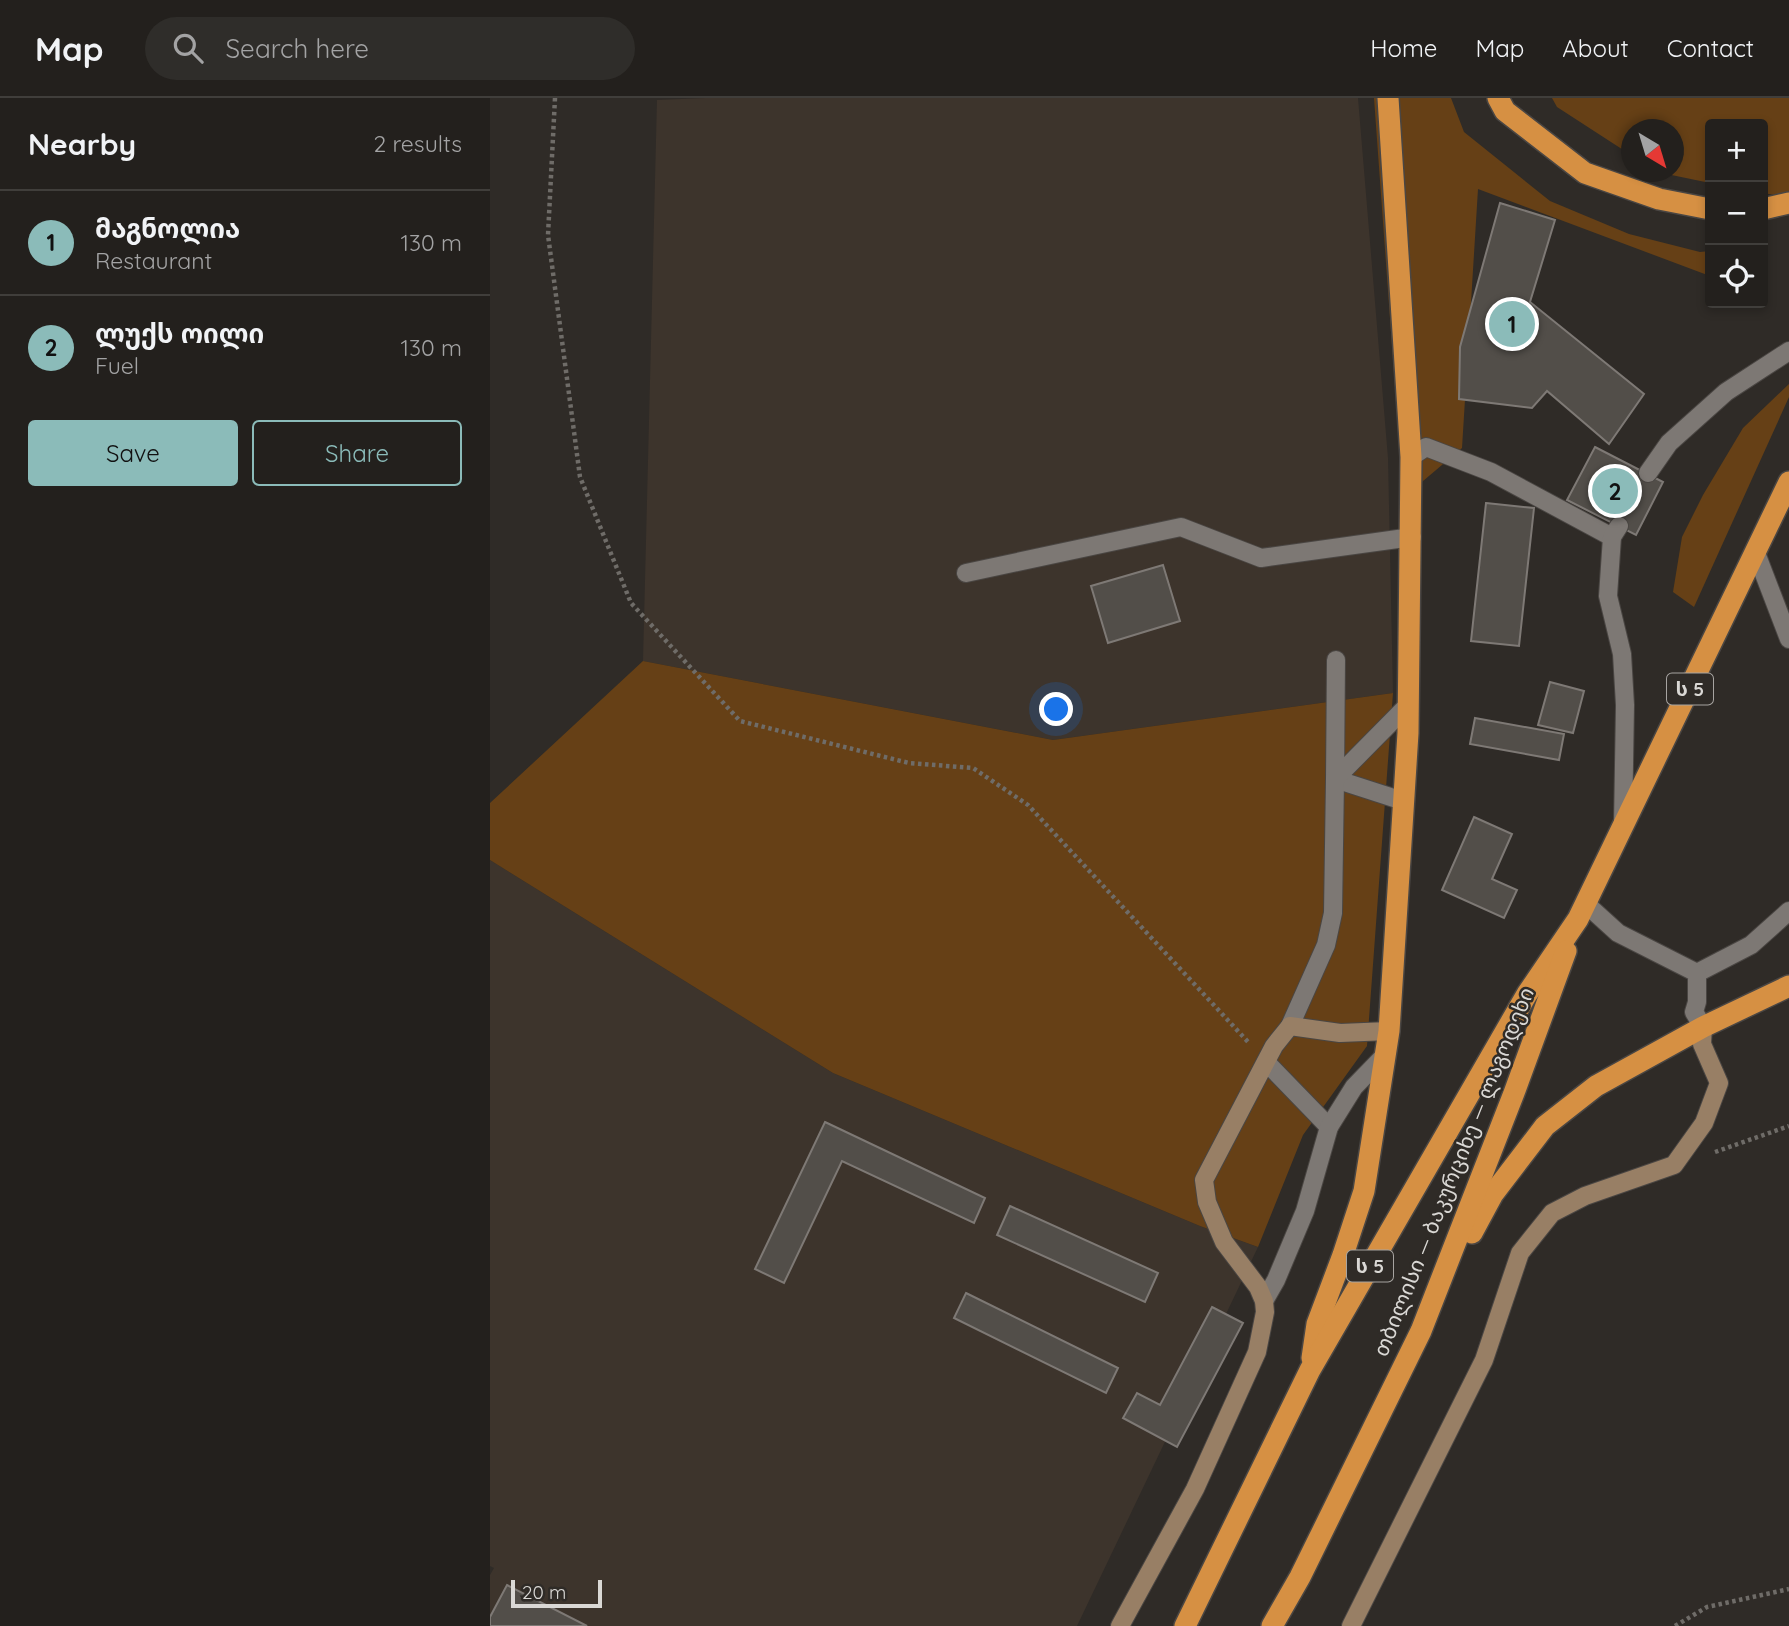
<!DOCTYPE html>
<meta charset="utf-8">
<style>
body{margin:0;font-family:Quicksand,"Noto Sans Georgian",sans-serif;background:#2f2d2a;color:#f1f3f6}
.controls{position:absolute;right:21px;top:21px;display:grid;overflow:hidden;border-radius:7px;box-shadow:0 4px 10px #0003}
.controls button{width:63px;height:63px;display:grid;place-items:center;padding:0;border:0;border-bottom:2px solid #403e3b;background:#23201d;color:#f1f3f6;font:35px sans-serif}
.compass{position:absolute;left:1131px;top:21px;width:63px;height:63px;border-radius:50%;background:#23201d;box-shadow:0 4px 10px #0003;rotate:142deg}
.scale{position:absolute;left:21px;bottom:18px;width:91px;box-sizing:border-box;padding-left:7px;border:4px solid #dad8d5;border-top:0;font-size:19px;line-height:24px;white-space:nowrap;color:#dad8d5;-webkit-text-stroke:5px #2f2b27;paint-order:stroke}
.you{position:absolute;left:567px;top:612px;width:24px;height:24px;margin:-18px;border:5px solid #fff;border-radius:50%;background:#1a73e8;box-shadow:0 0 0 10px #1a73e833}
.badge{display:grid;place-items:center;width:46px;height:46px;border-radius:50%;background:#8bbbb9;color:#111;font-size:23px;font-weight:700}
.pin{position:absolute;translate:-50% -50%;border:4px solid #fff;box-shadow:0 2px 7px #0006}
.list{margin:0;padding:0;list-style:none}
h2{display:flex;justify-content:space-between;align-items:center;height:91px;margin:0;padding:0 28px;font-size:30px}
h2 small{font-size:23px;font-weight:400;color:#a3a3a4}
.list li{display:grid;grid-template-columns:46px 1fr auto;gap:21px;align-items:center;box-sizing:border-box;height:105px;padding:0 28px;border-top:2px solid #403e3b}
.list b{display:block;font-size:26px;white-space:nowrap}
.list p{margin:0;font-size:23px;white-space:nowrap;color:#a3a3a4}
.list em{font-size:23px;font-style:normal;color:#a3a3a4}
.actions{display:flex;gap:14px;padding:21px 28px}
.actions a{flex:1;padding:16px 0;border:2px solid #8bbbb9;border-radius:7px;text-align:center;font-size:24px;color:#8bbbb9}
.actions .main{background:#8bbbb9;color:#111}
.icon{flex:none;width:38px;height:38px;fill:none;stroke:currentColor;stroke-width:2;stroke-linecap:round;stroke-linejoin:round}
.map{position:relative;flex:none;width:1299px;height:1528px;overflow:hidden}
header{display:flex;align-items:center;gap:42px;box-sizing:border-box;height:98px;padding:0 35px;background:#23201d;border-bottom:2px solid #403e3b}
header strong{font-size:33px}
nav{display:flex;gap:38px;margin-inline-start:auto;font-size:24px}
.search{width:490px;height:63px;background:#2f2d2a;display:flex;align-items:center;gap:18px;box-sizing:border-box;padding:0 24px;border-radius:38px;color:#a3a3a4;font-size:26px}
main{display:flex}
aside{flex:1;background:#23201d}
.map>svg:first-child{display:block}
.built{fill:#3d342c}
.green{fill:#664016}
.building{fill:#524e49;stroke:#7e7975;stroke-width:2}
.lines{fill:none;stroke-linecap:round;stroke-linejoin:round}
.lane-casing{stroke:#4a4643;stroke-width:20}
.street-casing{stroke:#4a4643;stroke-width:20}
.secondary-casing{stroke:#4a4643;stroke-width:20}
.highway-casing{stroke:#4a4643;stroke-width:24}
.path{stroke:#6f6c68;stroke-width:4.5;stroke-dasharray:3.5 3.5;stroke-linecap:butt}
.lane{stroke:#7d7874;stroke-width:18}
.street{stroke:#7d7874;stroke-width:18}
.secondary{stroke:#987f65;stroke-width:18}
.highway{stroke:#d69043;stroke-width:21}
.labels{text-anchor:middle;stroke-width:5;stroke-linejoin:round;paint-order:stroke}
.shield{fill:#2f2b27;stroke:#a7a4a1;stroke-width:2}
.shield-label{font-size:19px;font-weight:bold;fill:#dad8d5}
.street-label{font-size:21px;fill:#dad8d5;stroke:#2f2b27}
</style>
<header>
<strong>Map</strong>
<div class="search"><svg class="icon" aria-label="search" viewBox="0 0 24 24"><circle cx="10" cy="10" r="6"/><path d="M15 15l6 6"/></svg>Search here</div>
<nav><a>Home</a><a>Map</a><a>About</a><a>Contact</a></nav>
</header>
<main>
<aside>
<h2>Nearby<small>2 results</small></h2>
<ul class="list">
<li><span class="badge">1</span><div><b>მაგნოლია</b><p>Restaurant</p></div><em>130 m</em></li>
<li><span class="badge">2</span><div><b>ლუქს ოილი</b><p>Fuel</p></div><em>130 m</em></li>
</ul>
<div class="actions"><a class="main">Save</a><a>Share</a></div>
</aside>
<div class="map">
<svg width="1299" height="1528" viewBox="0 0 1299 1528">
<rect width="100%" height="100%" fill="#2f2b27"/>
<g class="built">
<path d="M215,0H868L898,360L903,595L563,642L153,563L167,2Z"/>
<path d="M0,762L343,975L710,1128L768,1149L587,1528H0V1477L4,1470L0,1468Z"/>
</g>
<g class="green">
<path d="M884,0H961L974,34L1060,103L1139,136L1210,154L1220,153V178L988,91L972,350L913,400Z"/>
<path d="M1062,0H1299V97L1296,99L1273,95V26H1220V85L1167,74H1184V32H1142L1141,57L1067,9Z"/>
<path d="M1299,286V299L1204,509L1183,494L1192,439L1213,397L1253,330Z"/>
<path d="M153,563L563,642L903,595L877,948L813,1037L768,1149L710,1128L343,975L0,762V705Z"/>
</g>
<g class="building">
<path d="M1010,105L1065,122L1040,204L1154,296L1119,346L1057,293L1042,310L969,301L970,249Z"/>
<path d="M1105,349L1173,384L1146,437L1077,402Z"/>
<path d="M996,405L1044,410L1029,548L981,543Z"/>
<path d="M673,467L690,523L618,545L601,488Z"/>
<path d="M1060,584L1094,593L1083,635L1048,627Z"/>
<path d="M985,620L1074,636L1069,662L980,646Z"/>
<path d="M984,719L1022,736L1002,781L1027,792L1014,820L952,792Z"/>
<path d="M335,1024L495,1100L484,1125L352,1063L294,1185L265,1171Z"/>
<path d="M520,1108L668,1175L655,1204L507,1137Z"/>
<path d="M476,1195L628,1270L616,1295L464,1220Z"/>
<path d="M722,1209L753,1225L687,1349L633,1320L647,1295L670,1307Z"/>
<path d="M17,1487L97,1528H0V1519Z"/>
</g>
<g class="lines">
<g class="lane-casing">
<g id="lane">
<path d="M921,359L936,349L1001,374L1122,439"/>
<path d="M1158,375L1179,345L1236,294L1299,253"/>
<path d="M1129,428L1122,439L1118,498L1132,556L1135,607L1133,726"/>
<path d="M1266,455L1299,541"/>
<path d="M476,475L691,429L771,460L922,439"/>
<path d="M845,681L846,562"/>
<path d="M1207,875L1261,847L1299,813"/>
<path d="M776,964L839,1029"/>
<path d="M774,1203L786,1182L815,1113L839,1029L864,989L896,956"/>
</g>
</g>
<g class="street-casing">
<g id="street">
<path d="M845,681L913,703"/>
<path d="M1096,806L1128,835L1207,875V904L1204,914L1213,929"/>
<path d="M800,928L836,847L843,815L845,681L918,607"/>
</g>
</g>
<g class="secondary-casing">
<g id="secondary">
<path d="M630,1528L705,1391L767,1254L775,1214L774,1203L768,1189L734,1144L717,1104L714,1082L784,948L800,928L850,935L899,933"/>
<path d="M861,1528L994,1262L1030,1155L1062,1115L1095,1098L1184,1067L1214,1025L1229,985L1212,946L1213,929"/>
</g>
</g>
<g class="highway-casing">
<g id="highway">
<path d="M1008,0L1015,13L1095,75L1169,101L1220,111"/>
<path d="M1273,111L1299,105"/>
<path d="M982,1135L1003,1096L1055,1028L1106,988L1213,929L1299,888"/>
<path d="M822,1260L827,1226L853,1157L874,1093L899,933L918,635L921,359L898,0"/>
<path d="M695,1528L820,1272L1037,896L1088,821L1299,384"/>
<path d="M782,1528L810,1479L931,1233L1024,995L1076,853"/>
</g>
</g>
<g class="path">
<path d="M65,0L58,137L90,379L141,505L250,623L419,665L483,670L538,707L760,946"/>
<path d="M1225,1054L1299,1028"/>
<path d="M1185,1528L1217,1509L1299,1491"/>
</g>
<use href="#lane" class="lane"/>
<use href="#street" class="street"/>
<use href="#secondary" class="secondary"/>
<use href="#highway" class="highway"/>
</g>
<g class="labels">
<g class="shield">
<rect x="1177" y="575.5" width="46" height="31" rx="5"/>
<rect x="857" y="1152.5" width="46" height="31" rx="5"/>
</g>
<g class="shield-label">
<text x="1200" y="598">ს 5</text>
<text x="880" y="1175">ს 5</text>
</g>
<g class="street-label">
<text transform="translate(964 1074) rotate(-68)" y="7">თბილისი — ბაკურციხე — ლაგოდეხი</text>
</g>
</g>
</svg>
<div class="controls">
<button>+</button>
<button>−</button>
<button><svg class="icon" aria-label="locate" viewBox="0 0 24 24"><circle cx="12" cy="12" r="6"/><path d="M12 2v4M12 18v4M2 12h4M18 12h4"/></svg></button>
</div>
<svg class="compass" viewBox="-18 -18 36 36"><path d="M0-13l5 13h-10z" fill="#e53935"/><path d="M0 13l5-13h-10z" fill="#a3a3a4"/></svg>
<div class="scale">20 m</div>
<div class="you"></div>
<div class="pin badge" style="left:1022px;top:226px">1</div>
<div class="pin badge" style="left:1125px;top:393px">2</div>
</div>
</main>
